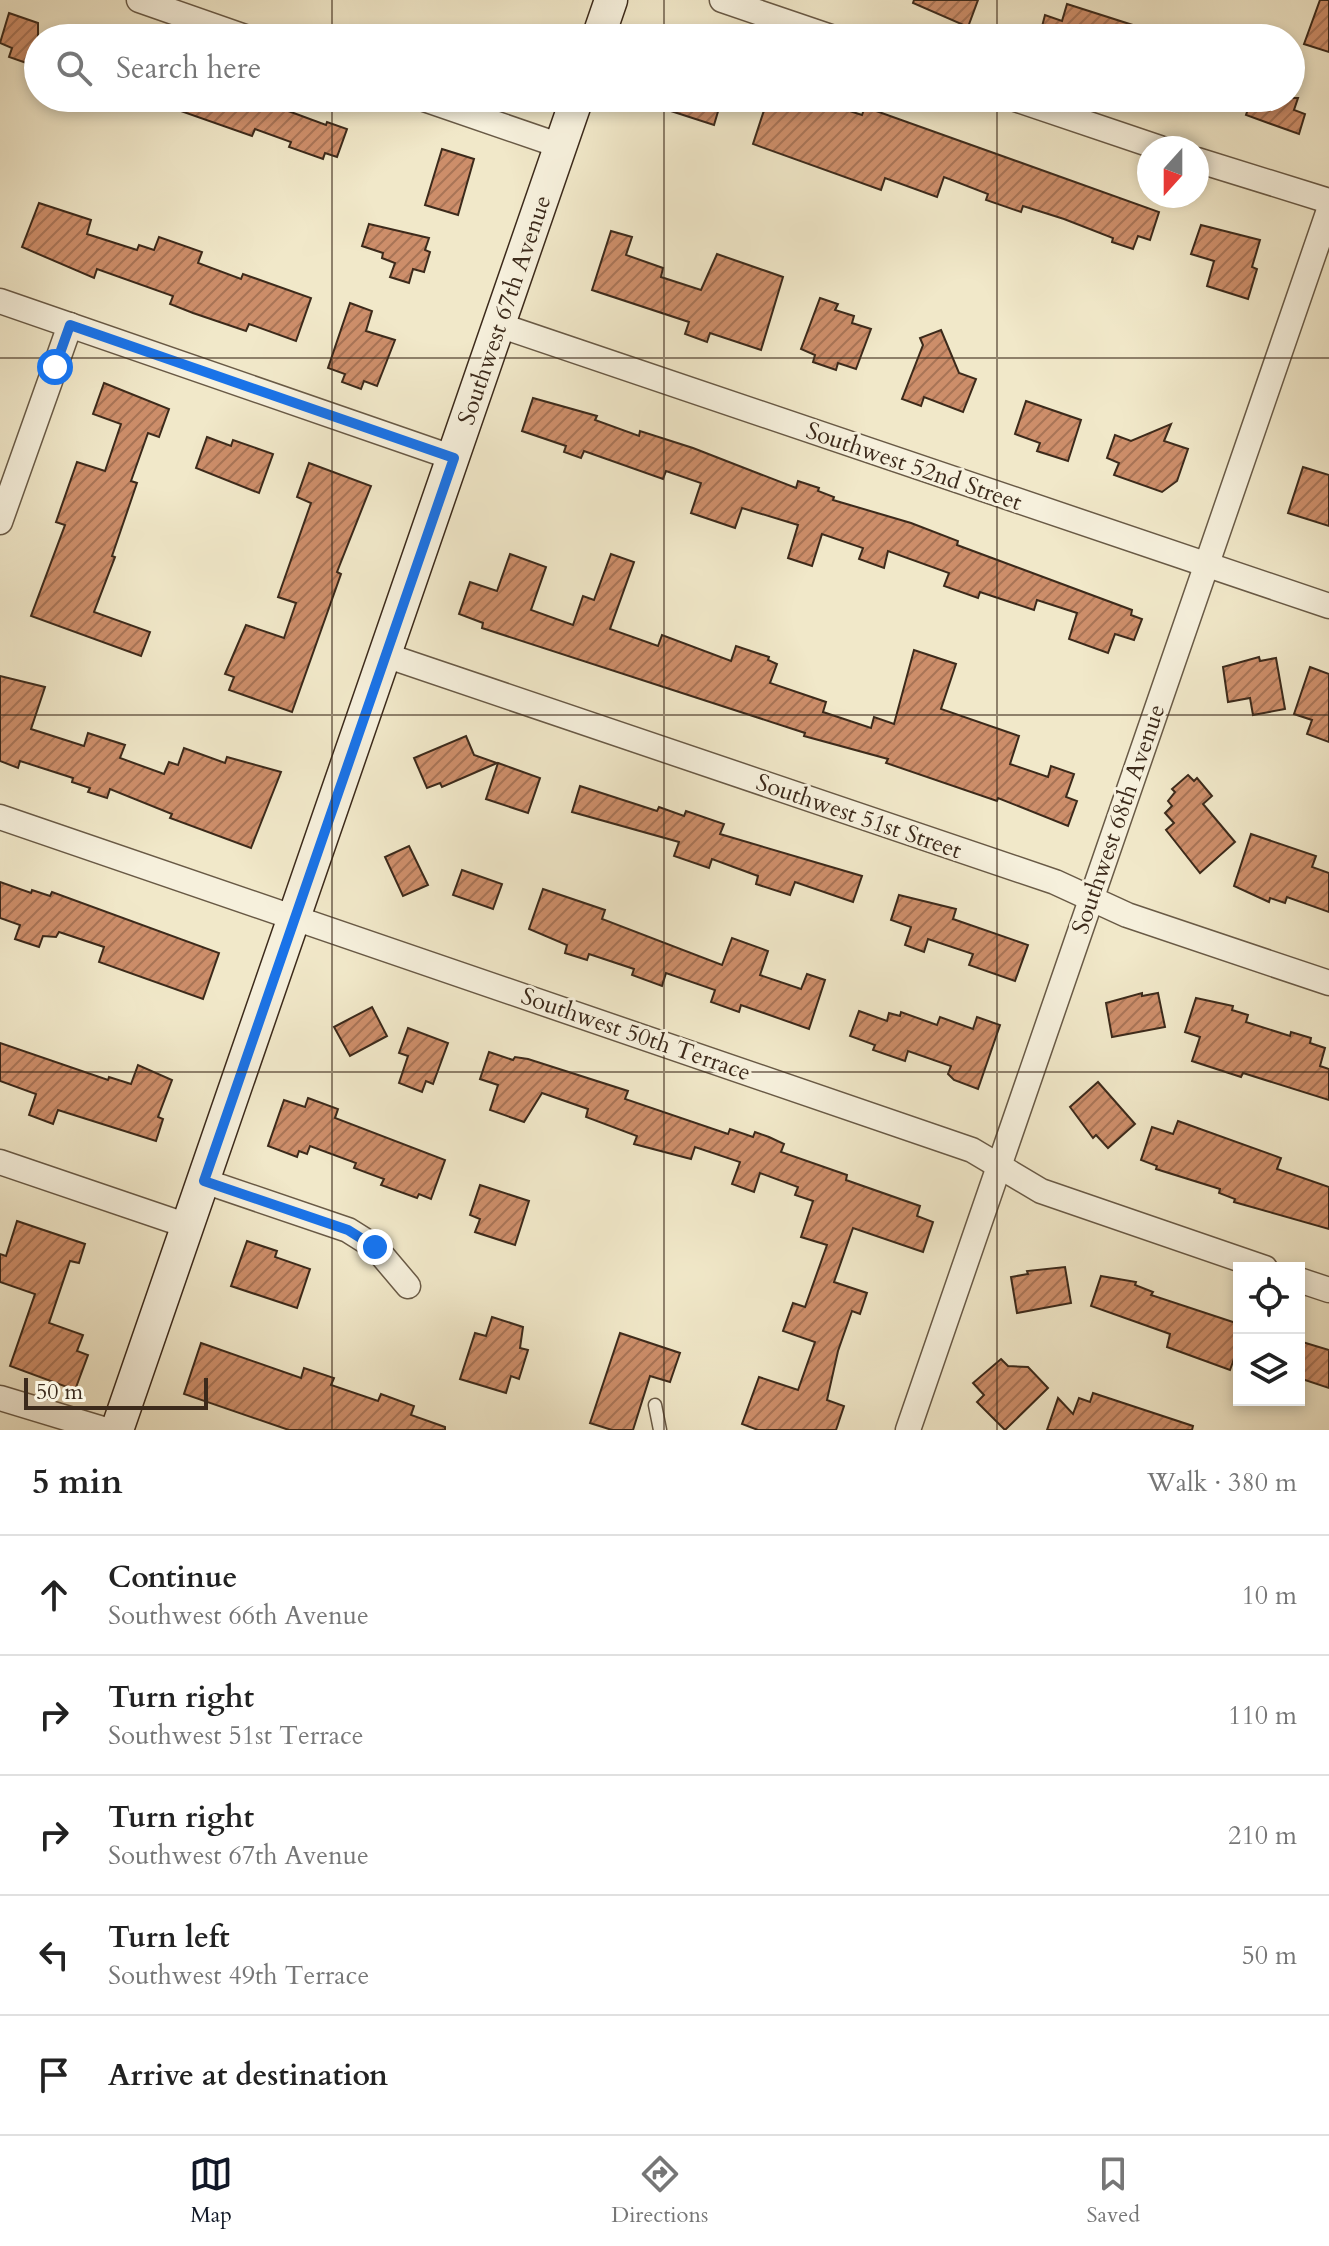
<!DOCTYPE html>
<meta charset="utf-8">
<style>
body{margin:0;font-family:Cardo,serif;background:#f6f6f6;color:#222}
.controls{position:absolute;right:24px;bottom:24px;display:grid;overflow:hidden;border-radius:0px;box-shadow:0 4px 12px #0003}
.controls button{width:72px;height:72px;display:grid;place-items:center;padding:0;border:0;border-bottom:2px solid #e0e0e0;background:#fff;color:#222;font:40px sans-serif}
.compass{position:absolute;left:1137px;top:136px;width:72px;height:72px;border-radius:50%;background:#fff;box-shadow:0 4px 12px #0003;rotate:201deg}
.scale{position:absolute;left:24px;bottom:20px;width:184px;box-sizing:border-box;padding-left:8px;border:4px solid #3c2a1b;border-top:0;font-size:22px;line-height:28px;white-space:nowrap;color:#3c2a1b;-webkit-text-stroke:6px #f6f0dc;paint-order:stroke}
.stop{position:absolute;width:24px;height:24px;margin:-18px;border:6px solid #1a73e8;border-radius:50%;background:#fff}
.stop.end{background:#1a73e8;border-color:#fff;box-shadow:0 2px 8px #0008}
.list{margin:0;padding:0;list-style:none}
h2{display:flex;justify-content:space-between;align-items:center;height:104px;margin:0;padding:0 32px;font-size:34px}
h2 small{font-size:26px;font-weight:400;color:#767676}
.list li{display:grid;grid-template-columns:52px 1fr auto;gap:24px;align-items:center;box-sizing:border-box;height:120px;padding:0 32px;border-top:2px solid #e0e0e0}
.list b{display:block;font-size:30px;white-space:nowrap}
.list p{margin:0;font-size:26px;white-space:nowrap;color:#767676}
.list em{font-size:26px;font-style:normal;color:#767676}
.icon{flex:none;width:44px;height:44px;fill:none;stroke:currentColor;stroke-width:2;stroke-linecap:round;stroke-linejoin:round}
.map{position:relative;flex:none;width:1329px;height:1430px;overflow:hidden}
.search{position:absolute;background:#fff;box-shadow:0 4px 12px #0003;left:24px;right:24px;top:24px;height:88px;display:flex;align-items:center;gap:20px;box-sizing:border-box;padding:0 28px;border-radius:44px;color:#767676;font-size:30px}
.sheet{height:704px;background:#fff}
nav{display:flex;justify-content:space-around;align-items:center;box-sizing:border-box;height:112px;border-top:2px solid #e0e0e0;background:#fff;font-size:22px;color:#767676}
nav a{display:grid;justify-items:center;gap:4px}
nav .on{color:#111827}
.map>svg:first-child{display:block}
.building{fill:url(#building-hatch);stroke:#3c2a1b;stroke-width:2}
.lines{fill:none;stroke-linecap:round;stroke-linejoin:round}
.service-casing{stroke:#695a46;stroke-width:15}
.minor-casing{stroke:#695a46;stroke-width:27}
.secondary-casing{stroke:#3c2a1b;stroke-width:35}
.service{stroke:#f6f0dc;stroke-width:12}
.minor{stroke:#f6f0dc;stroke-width:24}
.secondary{stroke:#f6f0dc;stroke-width:32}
.route{stroke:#1a73e8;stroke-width:10}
.grid{fill:none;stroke:#3c2a1b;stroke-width:2;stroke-opacity:0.55}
.labels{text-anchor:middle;stroke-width:6;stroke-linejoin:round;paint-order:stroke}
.street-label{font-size:24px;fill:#3c2a1b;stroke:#f6f0dc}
</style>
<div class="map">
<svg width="1329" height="1430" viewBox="0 0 1329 1430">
<defs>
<pattern id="building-hatch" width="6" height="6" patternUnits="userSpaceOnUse" patternTransform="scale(2)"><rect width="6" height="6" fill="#cd8e6a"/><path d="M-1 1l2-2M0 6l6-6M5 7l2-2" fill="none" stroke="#a87456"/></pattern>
</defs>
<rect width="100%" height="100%" fill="#f1e8c9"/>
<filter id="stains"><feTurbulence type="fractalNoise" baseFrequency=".0025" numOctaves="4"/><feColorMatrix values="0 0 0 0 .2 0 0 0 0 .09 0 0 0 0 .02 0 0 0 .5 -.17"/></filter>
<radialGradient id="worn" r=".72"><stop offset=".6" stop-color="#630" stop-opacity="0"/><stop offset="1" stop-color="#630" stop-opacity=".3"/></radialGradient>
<g class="building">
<path d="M914,0H978L968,27L913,3Z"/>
<path d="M1320,0H1329V52L1304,44Z"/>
<path d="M1067,4L1161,34L1160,38H1039L1045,15L1062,21Z"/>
<path d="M9,13L38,23V67L9,57L12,48L0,43Z"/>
<path d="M153,98H253L326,125L327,122L347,129L337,157L325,153L323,159L289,147L291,142L255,129L252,136L152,101Z"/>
<path d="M644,98H722L714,125L643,102Z"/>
<path d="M768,98H787L826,110L828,104L862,115L865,107L1159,212L1150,240L1138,236L1133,249L1112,242L1113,238L1064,219L1023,206L1021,212L986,200L988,194L944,177L937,197L885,178L881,190L753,144Z"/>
<path d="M1252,98H1298L1294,110L1305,114L1299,134L1246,115Z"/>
<path d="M442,149L474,159L458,215L425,205Z"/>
<path d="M39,203L91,220L87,234L137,250L139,245L154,250L159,237L202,252L198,263L241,279L243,274L311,298L296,341L249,324L246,331L193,313L170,304L173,296L97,269L94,278L22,247Z"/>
<path d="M369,224L429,238L425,250L430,252L424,272L413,269L409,283L390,277L395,263L382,258L383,253L362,246Z"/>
<path d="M1201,225L1260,240L1252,267L1257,269L1248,299L1207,286L1214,261L1191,254Z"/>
<path d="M611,231L632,237L626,255L663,268L661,277L701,290L717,254L783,277L761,350L710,333L707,342L685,334L689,322L592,290Z"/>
<path d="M820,298L838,304L835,310L854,316L852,323L871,329L856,369L838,363L836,370L813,362L815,355L801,349Z"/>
<path d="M350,303L372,311L366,331L395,340L377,386L364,381L361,389L342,382L345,374L328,368Z"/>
<path d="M941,330L959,373L976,379L963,412L924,397L921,406L902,399L923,345L920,338Z"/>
<path d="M104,383L169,409L159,437L148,433L131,481L137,483L112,556L115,557L94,612L150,632L141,656L31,616L65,525L56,522L77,462L105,471L121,424L93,414Z"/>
<path d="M533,398L597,416L595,420L639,436L640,431L693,448L796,488L798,481L819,488L818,491L834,497L833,500L911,523L958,541L957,545L1132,610L1131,615L1142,619L1134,640L1115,634L1108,653L1069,639L1077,613L1037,600L1034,610L980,592L978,598L944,586L949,573L888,551L884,568L859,559L863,548L822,534L812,566L788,558L798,525L742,508L735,528L691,513L701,483L666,471L663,479L584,451L581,458L564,452L566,446L522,431Z"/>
<path d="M1026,401L1081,420L1068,461L1037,451L1040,443L1015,434Z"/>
<path d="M1171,424L1164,441L1188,449L1177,481L1162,492L1114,475L1119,463L1107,458L1115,435L1131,441Z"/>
<path d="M207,437L231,446L233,440L273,454L259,493L196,468Z"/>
<path d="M309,463L371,486L337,572L341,574L292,712L229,690L234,677L225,674L246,625L284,638L296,603L278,597L311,503L297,497Z"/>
<path d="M1303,467L1329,475V526L1288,513Z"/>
<path d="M510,554L546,567L531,610L573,625L583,596L594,600L611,554L634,562L610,629L658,646L662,635L731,661L736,646L769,657L768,660L777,664L770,683L826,702L823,712L871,728L874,717L894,724L914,650L956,664L941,709L1019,736L1010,764L1048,777L1051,766L1074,774L1066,797L1077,801L1068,826L998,798L997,801L886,763L888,759L804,736L805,733L482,628L483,623L459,614L470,582L497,591Z"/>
<path d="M1259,657L1260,661L1276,658L1285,709L1253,715L1250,698L1228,702L1223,667Z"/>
<path d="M1310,667L1329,674V742L1307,734L1312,720L1294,714Z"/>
<path d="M0,676L45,687L31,729L84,746L88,733L125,745L120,758L164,774L169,762L178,765L184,748L225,763L227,757L281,772L251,848L170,818L172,814L110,789L107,798L88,792L90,788L72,782L73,778L20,761L18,768L0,761Z"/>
<path d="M466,736L474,755L497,763L442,787L440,783L427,788L414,758Z"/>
<path d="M498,763L540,778L528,813L486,799Z"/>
<path d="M1188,775L1194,781L1197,778L1212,796L1203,804L1235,842L1200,873L1166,830L1174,823L1165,813L1172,806L1168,801L1175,792L1172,789Z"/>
<path d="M580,786L657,811L659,807L684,816L686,811L724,824L720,834L862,876L853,902L795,882L790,895L756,884L758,876L712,859L709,868L674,856L679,842L572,812Z"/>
<path d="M1251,834L1316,856L1312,867L1329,873V912L1287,897L1285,903L1270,898L1269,902L1234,886Z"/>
<path d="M409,846L428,885L403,896L385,857Z"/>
<path d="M462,870L502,884L493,909L453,895Z"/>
<path d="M0,882L31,893L32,890L50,896L52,892L219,953L203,999L99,962L104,947L59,932L56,937L43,936L39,947L15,939L20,925L0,918Z"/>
<path d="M543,889L605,910L602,919L722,965L732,938L768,951L760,975L801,989L807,974L825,980L809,1029L741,1005L739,1012L711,1002L715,990L666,973L662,986L632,975L634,969L589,954L587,960L565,953L567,945L529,929Z"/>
<path d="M899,895L956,909L953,919L1028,945L1015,981L969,965L973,954L928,939L924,952L905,945L911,927L891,920Z"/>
<path d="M1142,993V996L1158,993L1165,1027L1112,1037L1106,1003Z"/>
<path d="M1196,998L1233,1006L1232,1010L1248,1015L1246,1022L1290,1036L1291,1032L1311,1038L1310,1043L1325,1048L1320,1066L1329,1069V1100L1243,1073L1241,1077L1192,1061L1200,1037L1185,1032Z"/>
<path d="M372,1007L387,1036L350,1056L334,1027Z"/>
<path d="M859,1011L887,1021L889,1013L900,1016L901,1012L937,1025L940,1017L973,1029L977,1017L1000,1025L978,1089L954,1080L948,1074L951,1066L908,1051L905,1061L873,1050L875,1045L850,1036Z"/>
<path d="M408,1028L448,1043L433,1084L426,1081L422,1092L399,1083L408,1056L399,1053Z"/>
<path d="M0,1043L108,1080L109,1077L131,1084L138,1065L172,1080L158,1117L163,1119L156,1141L58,1110L53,1124L29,1115L36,1094L0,1081Z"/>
<path d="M489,1052L513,1060L515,1057L528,1059L628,1091L625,1099L728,1134L730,1129L753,1137L755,1132L769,1137L784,1144L781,1152L847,1175L846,1180L920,1206L917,1216L933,1222L923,1252L853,1228L834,1282L867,1293L860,1314L852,1311L838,1351L827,1400L844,1406L836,1430H758L742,1424L759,1377L798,1390L815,1342L783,1331L793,1303L805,1307L827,1245L801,1237L813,1201L795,1195L798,1187L760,1173L754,1192L732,1184L740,1162L695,1147L691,1159L634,1144L637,1136L586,1117L588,1109L542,1093L524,1122L490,1110L498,1085L480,1079Z"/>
<path d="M1098,1082L1135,1124L1108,1148L1096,1135L1093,1138L1070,1107Z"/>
<path d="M308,1098L338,1109L335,1118L445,1160L431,1199L419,1194L417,1198L381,1185L384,1179L354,1168L356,1163L310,1146L307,1154L299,1151L297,1157L268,1146L284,1100L305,1107Z"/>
<path d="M1178,1121L1281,1158L1277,1169L1329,1187V1229L1234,1202L1235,1199L1219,1193L1220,1189L1156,1169L1157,1166L1141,1160L1152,1127L1173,1134Z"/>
<path d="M480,1185L529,1201L515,1245L475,1232L480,1219L470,1215Z"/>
<path d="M17,1221L85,1244L79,1263L70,1261L49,1323L83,1335L77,1351L88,1355L75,1390L10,1366L35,1294L0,1282V1254L6,1256Z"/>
<path d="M247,1241L277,1251L275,1257L310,1269L297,1308L231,1286Z"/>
<path d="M1065,1267L1071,1303L1017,1313L1011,1277L1028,1274L1027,1271Z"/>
<path d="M1101,1276L1136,1282L1135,1285L1153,1292L1151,1295L1239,1324V1345L1230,1370L1167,1347L1170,1334L1091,1306Z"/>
<path d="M492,1317L523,1327L520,1348L528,1350L519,1379L511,1376L506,1393L460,1379L475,1333L486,1336Z"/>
<path d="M620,1333L680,1353L670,1382L650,1376L633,1430H612L590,1423Z"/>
<path d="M1299,1341L1329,1350V1388L1299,1378Z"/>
<path d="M201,1343L301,1378L304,1368L334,1378L331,1385L378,1401L381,1394L414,1406L411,1415L445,1427V1430H289L184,1394Z"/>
<path d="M1001,1359L1008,1366L1028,1367L1048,1388L1005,1430L977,1402L984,1395L973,1383Z"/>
<path d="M1093,1393L1193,1426L1192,1430H1047L1058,1398L1073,1414L1079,1398L1090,1402Z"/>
</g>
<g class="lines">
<g class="service-casing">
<path id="service" d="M655,1405L660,1430"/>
</g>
<g class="minor-casing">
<g id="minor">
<path d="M139,0L248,38"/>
<path d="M722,0L834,38"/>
<path d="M421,98L561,146"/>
<path d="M1012,98L1160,148"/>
<path d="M1197,160L1329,201"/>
<path d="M0,301L454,458"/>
<path d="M499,325L1329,606"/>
<path d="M0,522L70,325"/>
<path d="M385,655L1055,882L1127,915L1329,983"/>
<path d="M0,817L972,1150L1041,1191L1265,1268"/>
<path d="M0,1162L188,1226"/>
<path d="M204,1181L348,1230L375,1247L408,1286"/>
<path d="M1299,1280L1329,1290"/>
<path d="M0,1398L106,1430"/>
<path d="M908,1430L1329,210"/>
</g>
</g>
<g class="secondary-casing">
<g id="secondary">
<path d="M598,38L611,0"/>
<path d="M117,1430L577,98"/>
</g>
</g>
<use href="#service" class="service"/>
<use href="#minor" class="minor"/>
<use href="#secondary" class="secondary"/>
</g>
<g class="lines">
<path class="route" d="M55,367L70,325L454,458L204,1181L348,1230L375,1247"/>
</g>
<path class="grid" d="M332,0V38M664,0V38M997,0V38M332,98V1430M664,98V1430M997,98V1430M0,358H1329M0,715H1329M0,1072H1329"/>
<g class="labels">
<g class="street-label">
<text transform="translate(504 310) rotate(-71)" y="8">Southwest 67th Avenue</text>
<text transform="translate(914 466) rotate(19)" y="8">Southwest 52nd Street</text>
<text transform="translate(859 816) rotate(19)" y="8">Southwest 51st Street</text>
<text transform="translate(1118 819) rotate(-71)" y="8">Southwest 68th Avenue</text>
<text transform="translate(636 1034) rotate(19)" y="8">Southwest 50th Terrace</text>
</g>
</g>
<rect width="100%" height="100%" filter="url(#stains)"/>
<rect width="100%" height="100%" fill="url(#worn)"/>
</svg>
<div class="controls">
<button><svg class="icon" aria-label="locate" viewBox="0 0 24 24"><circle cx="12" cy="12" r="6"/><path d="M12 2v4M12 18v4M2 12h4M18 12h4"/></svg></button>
<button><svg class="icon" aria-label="layers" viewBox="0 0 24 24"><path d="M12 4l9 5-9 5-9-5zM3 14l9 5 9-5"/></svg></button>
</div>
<svg class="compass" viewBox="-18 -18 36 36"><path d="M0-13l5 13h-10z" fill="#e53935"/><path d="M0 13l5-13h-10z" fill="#767676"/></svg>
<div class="scale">50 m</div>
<div class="stop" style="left:55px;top:367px"></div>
<div class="stop end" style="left:375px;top:1247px"></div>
<div class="search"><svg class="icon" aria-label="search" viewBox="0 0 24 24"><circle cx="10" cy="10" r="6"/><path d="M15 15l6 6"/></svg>Search here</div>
</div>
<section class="sheet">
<h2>5 min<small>Walk · 380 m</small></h2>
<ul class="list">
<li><svg class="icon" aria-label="ahead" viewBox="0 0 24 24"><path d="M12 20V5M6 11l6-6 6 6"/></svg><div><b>Continue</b><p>Southwest 66th Avenue</p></div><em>10 m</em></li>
<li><svg class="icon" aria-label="right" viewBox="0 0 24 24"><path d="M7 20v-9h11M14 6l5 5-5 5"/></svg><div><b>Turn right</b><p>Southwest 51st Terrace</p></div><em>110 m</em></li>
<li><svg class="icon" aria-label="right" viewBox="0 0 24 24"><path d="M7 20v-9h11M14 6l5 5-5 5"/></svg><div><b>Turn right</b><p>Southwest 67th Avenue</p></div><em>210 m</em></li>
<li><svg class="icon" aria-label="left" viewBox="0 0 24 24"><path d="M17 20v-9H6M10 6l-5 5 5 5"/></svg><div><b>Turn left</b><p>Southwest 49th Terrace</p></div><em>50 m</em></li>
<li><svg class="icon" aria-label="arrive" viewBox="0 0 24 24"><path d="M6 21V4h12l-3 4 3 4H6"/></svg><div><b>Arrive at destination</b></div></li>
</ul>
</section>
<nav>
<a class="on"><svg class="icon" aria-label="map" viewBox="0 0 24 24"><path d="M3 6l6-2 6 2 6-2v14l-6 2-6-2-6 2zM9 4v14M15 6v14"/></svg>Map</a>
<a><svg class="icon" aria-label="directions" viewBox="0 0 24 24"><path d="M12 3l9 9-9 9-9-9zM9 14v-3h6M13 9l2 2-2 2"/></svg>Directions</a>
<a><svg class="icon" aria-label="saved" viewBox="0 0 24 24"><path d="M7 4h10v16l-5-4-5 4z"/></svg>Saved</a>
</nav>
